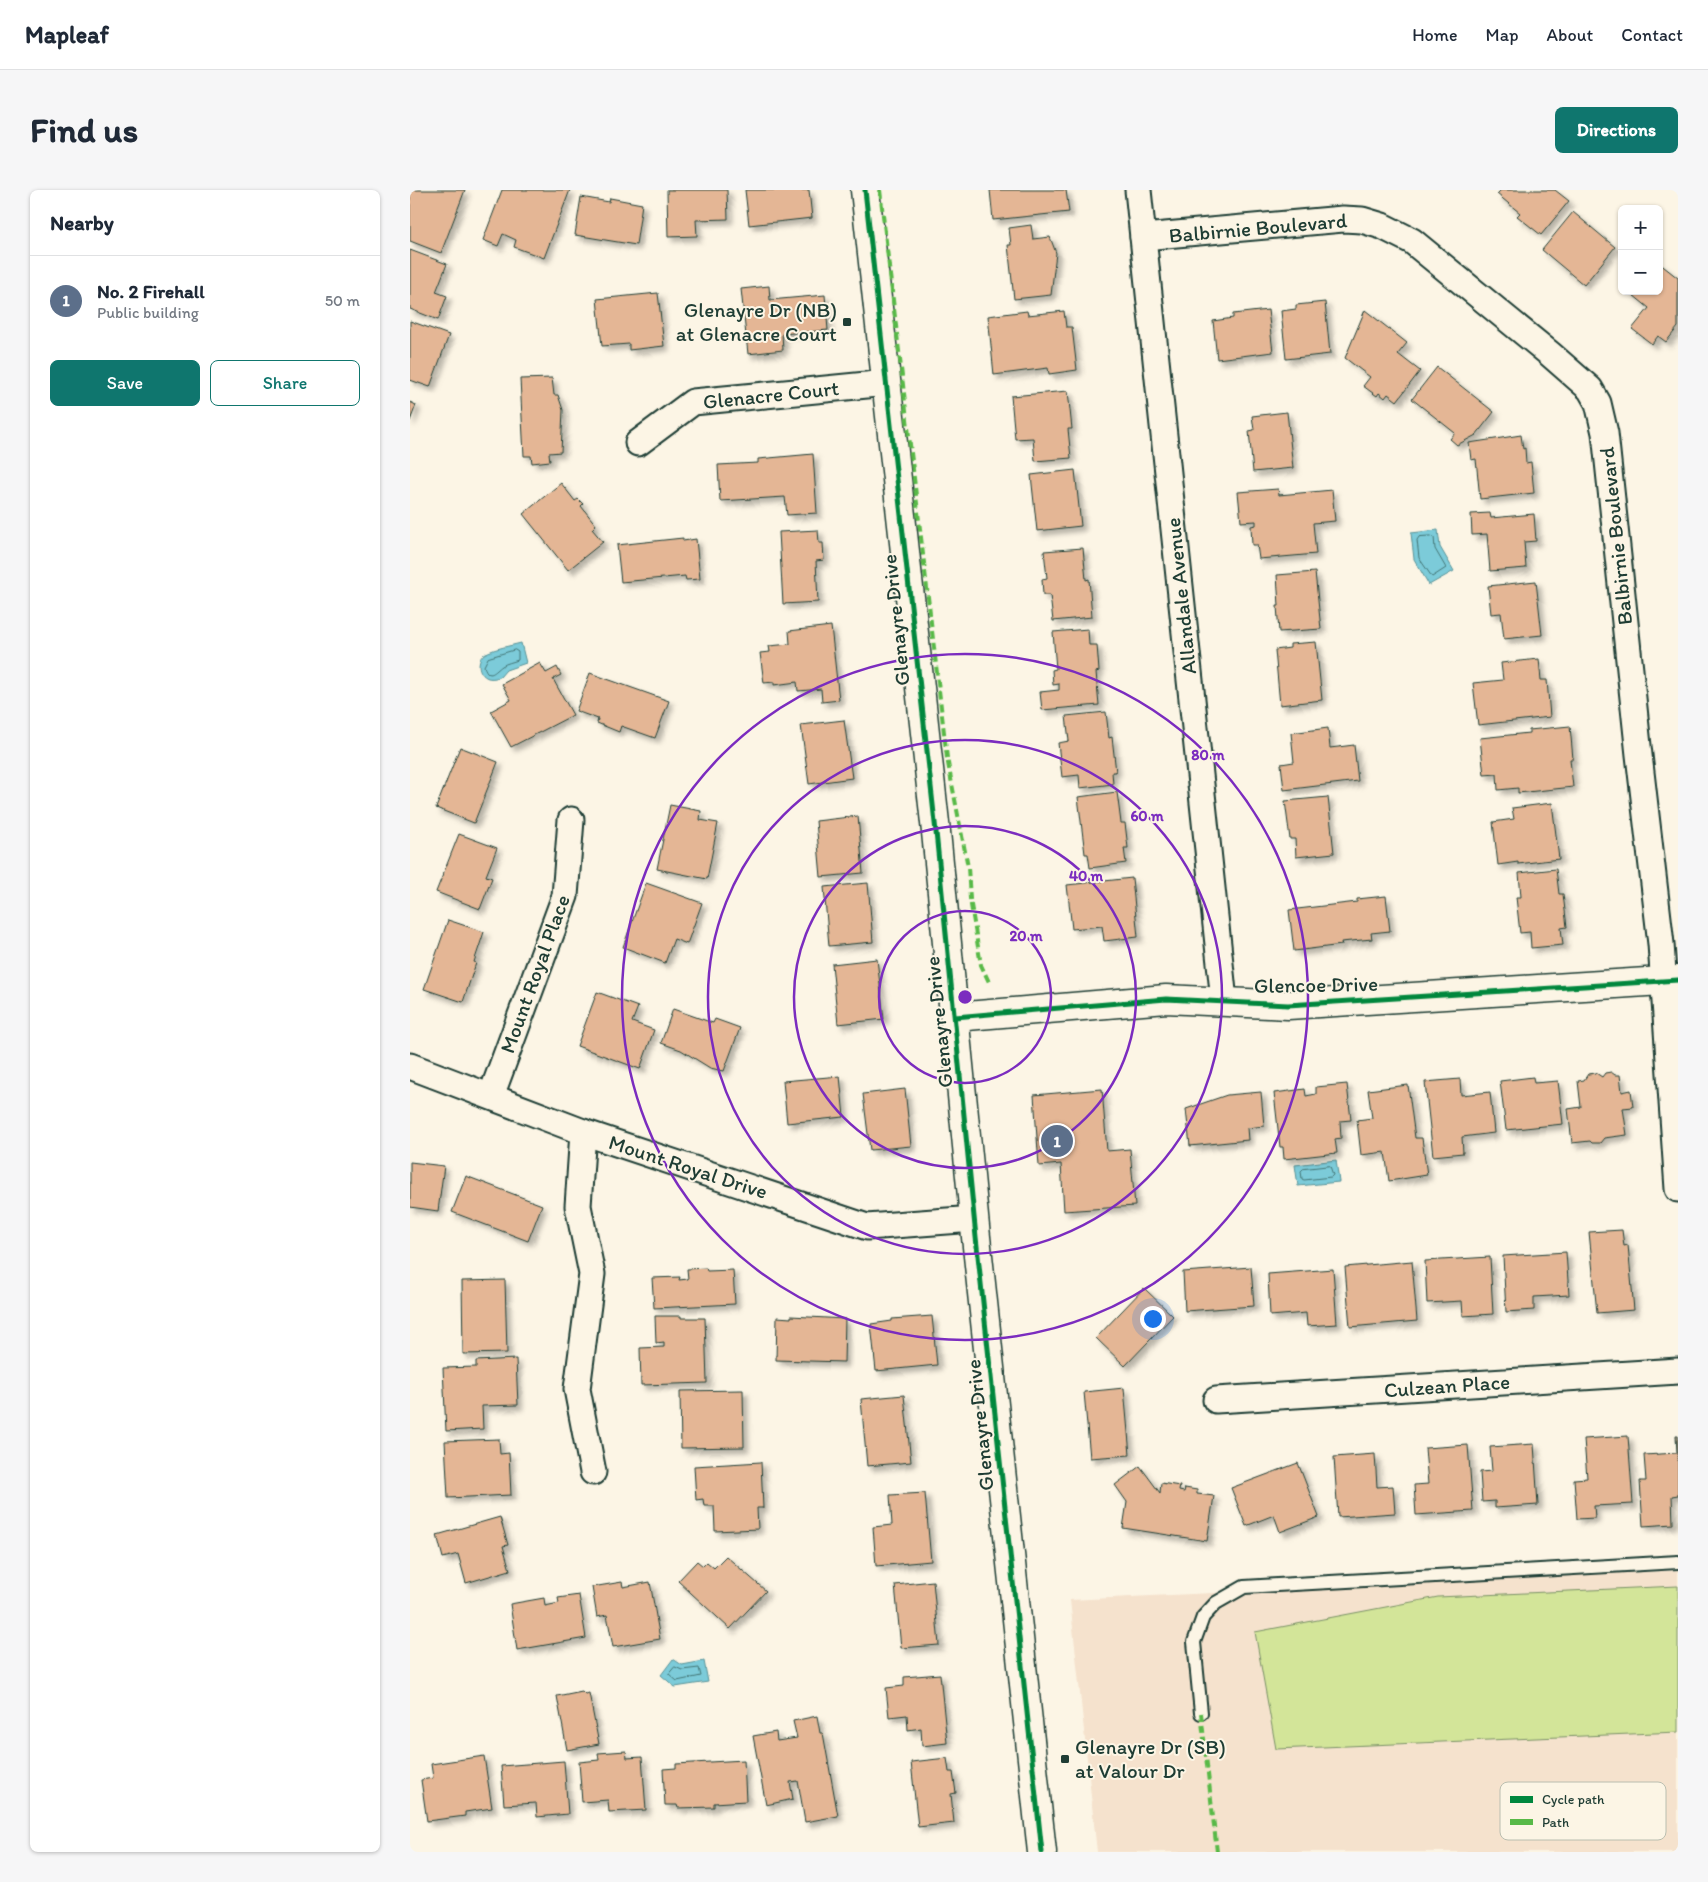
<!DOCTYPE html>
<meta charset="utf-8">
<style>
body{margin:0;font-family:Itim,sans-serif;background:#f6f6f7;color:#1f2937}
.controls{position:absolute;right:15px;top:15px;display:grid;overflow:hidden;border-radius:8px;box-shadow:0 1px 4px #0004}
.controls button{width:45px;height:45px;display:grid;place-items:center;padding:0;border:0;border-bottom:1px solid #e0e1e3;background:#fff;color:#1f2937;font:25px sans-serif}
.you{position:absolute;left:742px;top:1128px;width:18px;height:18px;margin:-12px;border:4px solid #fff;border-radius:50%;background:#1a73e8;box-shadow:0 0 0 8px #1a73e833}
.badge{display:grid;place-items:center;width:32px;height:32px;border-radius:50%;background:#0f766e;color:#fff;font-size:16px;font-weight:700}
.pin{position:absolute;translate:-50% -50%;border:2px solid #fff;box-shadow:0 1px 5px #0006}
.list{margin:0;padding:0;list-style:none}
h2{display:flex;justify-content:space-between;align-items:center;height:65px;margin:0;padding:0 20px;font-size:21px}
h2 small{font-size:16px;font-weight:400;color:#747a83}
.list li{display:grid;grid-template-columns:32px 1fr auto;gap:15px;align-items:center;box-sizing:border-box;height:90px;padding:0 20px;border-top:1px solid #e0e1e3}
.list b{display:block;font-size:19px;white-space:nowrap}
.list p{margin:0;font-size:16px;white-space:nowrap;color:#747a83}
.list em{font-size:16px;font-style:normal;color:#747a83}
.actions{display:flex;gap:10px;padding:15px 20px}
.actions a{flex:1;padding:11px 0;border:1px solid #0f766e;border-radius:8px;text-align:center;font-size:18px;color:#0f766e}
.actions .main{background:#0f766e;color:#fff}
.map{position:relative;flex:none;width:1268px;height:1662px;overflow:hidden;border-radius:8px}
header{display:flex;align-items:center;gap:30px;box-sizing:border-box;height:70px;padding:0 25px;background:#fff;border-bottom:1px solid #e0e1e3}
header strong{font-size:24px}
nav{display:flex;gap:28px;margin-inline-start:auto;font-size:18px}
.intro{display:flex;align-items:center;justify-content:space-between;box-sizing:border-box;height:120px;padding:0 30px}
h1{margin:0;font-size:35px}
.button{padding:12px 22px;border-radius:8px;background:#0f766e;color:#fff;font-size:18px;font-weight:700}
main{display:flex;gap:30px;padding:0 30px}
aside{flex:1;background:#fff;border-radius:8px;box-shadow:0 1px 4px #0004}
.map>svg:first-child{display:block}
.built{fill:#f5e2cd}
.green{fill:#d3e599;stroke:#799166}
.water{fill:#7ccbd9;stroke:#579297}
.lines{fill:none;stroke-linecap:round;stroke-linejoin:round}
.shore{stroke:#447676;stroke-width:1}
.building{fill:#e4b695;stroke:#1f3d34;filter:url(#shadow)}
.service-casing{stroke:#1f3d34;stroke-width:16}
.minor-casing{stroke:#1f3d34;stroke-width:29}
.tertiary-casing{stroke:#1f3d34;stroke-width:31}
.service{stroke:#fcf5e5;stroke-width:12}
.minor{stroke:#fcf5e5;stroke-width:25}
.tertiary{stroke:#fcf5e5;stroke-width:28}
.quiet{stroke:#58b947;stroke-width:4;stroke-dasharray:8 4;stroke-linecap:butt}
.cycleway-casing{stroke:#fcf5e5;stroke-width:8}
.cycleway{stroke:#00873e;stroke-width:5}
.ring{fill:none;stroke:#7b2cbf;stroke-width:2.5}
.poi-dot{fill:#1f3d34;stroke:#fcf5e5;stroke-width:2}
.labels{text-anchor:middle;stroke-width:4;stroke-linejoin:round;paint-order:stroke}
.street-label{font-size:21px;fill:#1f3d34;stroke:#fcf5e5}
.poi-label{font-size:21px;fill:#1f3d34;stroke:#fcf5e5;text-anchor:end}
.key{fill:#fcf5e5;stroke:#babeb0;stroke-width:1}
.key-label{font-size:14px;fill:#1f3d34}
.centre{fill:#7b2cbf;stroke:#fcf5e5;stroke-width:2.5}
.ring-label{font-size:15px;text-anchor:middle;font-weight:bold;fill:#7b2cbf;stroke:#fcf5e5;stroke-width:4;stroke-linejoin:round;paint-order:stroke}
</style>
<header>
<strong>Mapleaf</strong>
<nav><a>Home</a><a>Map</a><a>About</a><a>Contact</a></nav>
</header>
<div class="intro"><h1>Find us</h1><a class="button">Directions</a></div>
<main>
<aside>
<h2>Nearby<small></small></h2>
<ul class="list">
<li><span class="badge" style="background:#5c6f8a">1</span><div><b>No. 2 Firehall</b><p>Public building</p></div><em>50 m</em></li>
</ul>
<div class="actions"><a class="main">Save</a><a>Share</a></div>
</aside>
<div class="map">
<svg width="1268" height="1662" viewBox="0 0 1268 1662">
<defs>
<filter id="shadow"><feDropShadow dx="4.5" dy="4.5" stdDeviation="2.5" flood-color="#0004"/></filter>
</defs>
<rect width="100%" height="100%" fill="#fcf5e5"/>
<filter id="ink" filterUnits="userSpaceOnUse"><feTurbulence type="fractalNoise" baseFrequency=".02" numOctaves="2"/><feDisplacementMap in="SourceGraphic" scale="10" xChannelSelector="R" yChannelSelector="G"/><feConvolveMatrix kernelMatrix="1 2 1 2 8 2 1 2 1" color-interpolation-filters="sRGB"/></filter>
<g filter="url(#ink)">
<path class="built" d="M1268,1380V1662H687L660,1410Z"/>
<path class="green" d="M1268,1396V1542L866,1559L845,1442L1028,1407Z"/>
<g class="water">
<path d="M1028,340L1030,357L1044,381L1019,395L1004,369L1001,343Z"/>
<path d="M111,453L116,473L96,480L90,487C86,488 82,489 78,488C67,484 66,468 76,463C86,458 100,456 111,453Z"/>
<path d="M926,970L929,992L888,996L885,975Z"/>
<path d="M263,1469L272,1475L294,1471L298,1492L265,1497L251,1485Z"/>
</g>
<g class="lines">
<g class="shore">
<path d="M1021,346L1024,347L1025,359L1036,378L1022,387L1009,368L1007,350L1009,347Z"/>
<path d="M105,460L108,462V470C103,472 96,473 92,476C85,481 79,491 74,476L78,468Z"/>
<path d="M920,976L923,985L921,987L894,990L892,989L891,981L893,979Z"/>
<path d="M265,1477L272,1480L289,1478L291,1486L267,1491L259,1484Z"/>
</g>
</g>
<g class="building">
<path d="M0,0H55L31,63L0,51Z"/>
<path d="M92,0H160L134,68L104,57L106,50L93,44L88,56L73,50Z"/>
<path d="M257,0H317L318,29L286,30L287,46L258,47Z"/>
<path d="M335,0H399L402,28L339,35Z"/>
<path d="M580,0H656L659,22L583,30Z"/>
<path d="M1091,0H1145L1159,11L1131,45L1107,26L1110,23L1087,4Z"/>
<path d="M171,7L199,12L200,8L232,14L226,55L165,45Z"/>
<path d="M1163,22L1205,57L1174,95L1132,60Z"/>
<path d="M621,35L623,49L640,47L646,63L641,105L604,109L598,55H601L599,38Z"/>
<path d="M0,60L37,74L26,102L37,106L28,130L0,119Z"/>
<path d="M1249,73L1268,88V137L1256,152L1248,146L1242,154L1222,139L1239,118L1218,101H1249Z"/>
<path d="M359,96L360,110L415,105L418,140L372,144L373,160L338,164L331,99Z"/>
<path d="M248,103L254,156L219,160V154L192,156L187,109Z"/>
<path d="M915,112L920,164L876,169L871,121L886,119V115Z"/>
<path d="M858,120L863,162L807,169L803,131L823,128V124Z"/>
<path d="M955,120L997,153L988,164L1010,181L987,211L978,204L975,208L969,203L967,206L953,196L960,187L935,168Z"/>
<path d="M617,121L618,125L654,121L656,137H662L667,180L639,184L638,178L584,185L578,126Z"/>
<path d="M0,131L39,145L20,197L0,190Z"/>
<path d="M1027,177L1084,222L1066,245L1047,255L1040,249L1045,243L1002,209Z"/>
<path d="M142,188L144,205H148L153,220L151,262L139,263L140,271L122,273L121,266H114L110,189Z"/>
<path d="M658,201L662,239H658L661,268L625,271L623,248L605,249L601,206Z"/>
<path d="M0,212L6,215L0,231Z"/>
<path d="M877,222L883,278L843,282L839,241L844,240L842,226Z"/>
<path d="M1111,245L1113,259L1115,258L1116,273L1121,272L1124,303L1070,309L1066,269L1061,270L1059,253Z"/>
<path d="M403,264L407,323L377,325L375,307L310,311L308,275L348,273V269Z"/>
<path d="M665,280L671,336L627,341L621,285Z"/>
<path d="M151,293L165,311L168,309L173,314L171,316L186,335L182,339L193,352L158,380L113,324Z"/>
<path d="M868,299L869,305L922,300L925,331L903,333L906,364L849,369L847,355H842L841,336L846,335V331L831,332L828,302Z"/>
<path d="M1080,323L1081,328L1124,324L1126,351L1114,352L1116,378L1080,381L1077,344L1062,345L1061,324Z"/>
<path d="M408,340L409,353H413L414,370L406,371L408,412L373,414L369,342Z"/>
<path d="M273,348V351L286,349L290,389L276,390L275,386L211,392L207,355Z"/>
<path d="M673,358L676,390L679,389L682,427L643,431L640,405H633L632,389L637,388L634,361Z"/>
<path d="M905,382L911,439L869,442L867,416H869L867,385Z"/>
<path d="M1126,391L1132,445L1094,449L1091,423L1081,424L1078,396Z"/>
<path d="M421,436L429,510L412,512L411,499L388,501L387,492L364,495V492L354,493L350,463L360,462L359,456L380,454L379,441Z"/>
<path d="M678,439L679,455H687L689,481L686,482L689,515L632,520L630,502L649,500V494L643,495L642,480L646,479L643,442Z"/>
<path d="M906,452L912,510L870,515L865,460L880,458V454Z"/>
<path d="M1129,469L1131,490H1137L1140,527L1068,535L1063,493L1093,490L1091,473Z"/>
<path d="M130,473L136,483L147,477L151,485L143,489L163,525L101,557L81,521L101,510L92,494Z"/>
<path d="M180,483L259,511L245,548L211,536L209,542L187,533L188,529L166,521Z"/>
<path d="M696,522L699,548L702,547L706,582H702L703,594L670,598L669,585L652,587L648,553L659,551L656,526Z"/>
<path d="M434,530L442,588L399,594L391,535Z"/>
<path d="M1160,536L1163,569H1160L1163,597L1108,603V598L1088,600L1087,584L1074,585L1070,548L1119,543V540Z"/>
<path d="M918,538L920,558L944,555L948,591L874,600L871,574L884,572L881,543Z"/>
<path d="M50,557L88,572L64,633L26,618Z"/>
<path d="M707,602L711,633H715L718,658H714L716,673L680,678L678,664H675L668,607Z"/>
<path d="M918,607L924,663L886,667L885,649H880L875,611Z"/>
<path d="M1142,613L1149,669L1108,674V672L1088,675L1083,632L1104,629L1102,618Z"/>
<path d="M260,615L291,621L290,630L308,633L297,689L247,679Z"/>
<path d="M448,626L453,683L411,687L406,631Z"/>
<path d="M49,644L87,658L76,686L82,688L70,719L26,702Z"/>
<path d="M1146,679L1149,704H1153L1157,737L1151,738L1153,755L1121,758L1120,742L1110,743L1106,707H1111L1109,683Z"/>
<path d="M722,688L728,747L694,751L692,736L662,739L657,695Z"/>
<path d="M236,693L292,713L277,754L264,749L255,773L213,757Z"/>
<path d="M458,693L463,752L419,756L414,697Z"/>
<path d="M976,706L980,741L961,743L962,749L931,752L932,755L884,761L879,720L947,712V709Z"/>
<path d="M38,730L74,742L64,772L66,773L53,812L14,799Z"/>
<path d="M467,769L474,829L428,834L422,774Z"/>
<path d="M187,802L228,817L222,832L244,840L230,879L167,856Z"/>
<path d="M263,819L303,833L305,829L330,838L314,881L300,878L271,860L251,853Z"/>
<path d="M1201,882L1205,885H1210L1212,902L1221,900L1223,917L1213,918L1217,945L1194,948L1190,953H1182L1180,951L1162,953L1158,919L1171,917L1168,891L1174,890L1178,884L1186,883L1192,887L1195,883Z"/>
<path d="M430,886L434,927L377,933L373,891Z"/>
<path d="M1123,887L1124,893L1148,891L1153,934L1096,940L1090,891Z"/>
<path d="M1050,889L1051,905L1080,902L1084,943L1052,947L1053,963L1023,966L1015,892Z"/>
<path d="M937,894L941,930L930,931L931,948L925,949L927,963L874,969L873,957H870L864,903L895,899L896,906L906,904V897Z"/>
<path d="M998,895L1005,948H1012L1017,985L979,991L975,962L951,965L947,930L962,928L958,900Z"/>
<path d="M495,899L501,956L460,960L453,904Z"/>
<path d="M692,899L697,961L720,959L725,1016L654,1021L651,974L629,976L624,905Z"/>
<path d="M851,902L854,936L837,938L838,950L780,956L776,919L817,905Z"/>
<path d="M0,972L34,976L28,1021L0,1017Z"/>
<path d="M56,986L132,1015L118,1051L42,1022Z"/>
<path d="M1212,1040L1214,1056L1218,1055L1224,1120L1187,1123L1179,1042Z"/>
<path d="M1156,1062L1159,1105L1124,1107V1120L1096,1122L1093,1066Z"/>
<path d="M1080,1067L1083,1124L1053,1126L1052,1111L1017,1113L1015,1071Z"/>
<path d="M1002,1071L1007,1131L940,1137L935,1077Z"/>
<path d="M841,1077L844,1116L775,1121L773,1082Z"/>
<path d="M296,1078L297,1081L323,1080L325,1114L244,1118L242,1088L270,1087L269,1090L278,1089L277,1079Z"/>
<path d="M923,1079L927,1134L897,1136L896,1123L860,1126L858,1084Z"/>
<path d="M95,1090L97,1163L53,1164L52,1091Z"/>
<path d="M734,1098L763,1126L715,1176L686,1148Z"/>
<path d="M245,1126H271V1128H295L297,1193L231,1195L230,1158L254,1157V1152L246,1153Z"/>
<path d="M381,1126L435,1129L434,1172L366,1170L367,1127L381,1128Z"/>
<path d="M522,1126L527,1175L466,1181L461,1134L482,1131V1129Z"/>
<path d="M106,1169L108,1215L72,1216L73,1239L36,1241L33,1178L66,1177V1171Z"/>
<path d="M714,1198L720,1265L680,1268L674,1202Z"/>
<path d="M333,1200L334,1257L271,1258L270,1201Z"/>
<path d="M494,1205L501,1272L457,1276L451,1209Z"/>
<path d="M1218,1246L1223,1314L1184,1316L1185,1328L1167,1329L1164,1289L1177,1288L1174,1249Z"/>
<path d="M1266,1246H1268V1305L1262,1306L1263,1334L1233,1336L1230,1291H1236L1234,1265L1267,1263Z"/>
<path d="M89,1249L90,1264L99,1263L101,1305L38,1308L35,1251Z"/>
<path d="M1124,1254L1128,1315L1085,1318V1311L1072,1312L1070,1282L1082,1281L1080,1257Z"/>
<path d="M1058,1255L1063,1321L1006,1325L1004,1295L1018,1294L1015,1258Z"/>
<path d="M965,1264L967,1297L983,1296L985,1323L928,1327L924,1267Z"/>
<path d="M351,1272L353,1318H347L348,1339L305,1341L304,1316H294L293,1309L286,1310L284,1276Z"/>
<path d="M888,1273L909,1327L870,1342L864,1325L836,1336L821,1298Z"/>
<path d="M730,1276L750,1303L751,1293L770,1296L769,1301L774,1302L775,1298L787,1300V1304L804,1306L797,1351L713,1338L717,1312L705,1295Z"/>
<path d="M515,1303L521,1371L466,1376L463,1337L482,1335L480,1305Z"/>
<path d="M90,1327L98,1355L93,1356L100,1380L56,1393L48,1364L33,1368L27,1345Z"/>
<path d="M316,1366L356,1401L320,1439L268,1391L287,1371L293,1376L297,1372L304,1378Z"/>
<path d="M523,1391L529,1455L491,1458L485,1395Z"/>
<path d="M212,1392L213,1397L240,1392L250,1449L203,1457L197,1425L187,1427L182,1397Z"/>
<path d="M169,1405L176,1448L107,1460L100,1414L134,1408L135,1416L149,1413L148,1408Z"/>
<path d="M530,1484L537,1553L512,1556L511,1538L498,1540L497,1525L479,1527L476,1498L494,1496V1487Z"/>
<path d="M172,1501L175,1504L179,1503L189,1554L157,1560L147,1506Z"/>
<path d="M407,1526L410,1543H413L428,1626L395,1632L388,1591L380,1592L383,1609L356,1615L343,1546L366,1542L367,1551L387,1548L383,1531Z"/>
<path d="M216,1561L217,1568L232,1567L236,1620L199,1622L198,1610L172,1612L169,1572L189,1570L188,1563Z"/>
<path d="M74,1566L82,1618L55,1622V1626L17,1631L11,1590L23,1588L21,1574Z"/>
<path d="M537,1568L539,1582H543L546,1603L541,1604L544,1633L508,1637L501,1572Z"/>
<path d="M334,1570L336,1611L304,1613V1617L268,1618L267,1615H255L253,1579L266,1578V1574Z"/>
<path d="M154,1571L158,1624L127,1627L126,1613L94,1615L91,1576Z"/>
</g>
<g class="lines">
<g class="service-casing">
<path id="service" d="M791,1523L784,1452L793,1427L806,1413L834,1397L1268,1372"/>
</g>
<g class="minor-casing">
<g id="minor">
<path d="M728,0L814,811"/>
<path d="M733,47L933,29L952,30L972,36L1002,51L1140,164L1180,199L1188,213L1195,243L1229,565L1251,754L1268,999"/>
<path d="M228,253L283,212L477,193"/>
<path d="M0,876L173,942L457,1037L564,1029"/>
<path d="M81,906L155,706L161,630"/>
<path d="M173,942L168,1016L182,1084L167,1199L183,1282"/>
<path d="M806,1210L1268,1181"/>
</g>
</g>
<g class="tertiary-casing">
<g id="tertiary">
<path d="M455,0L526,642L566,1047L632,1662"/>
<path d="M545,827L756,809L878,815L1268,790"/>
</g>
</g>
<use href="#service" class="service"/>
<use href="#minor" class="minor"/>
<use href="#tertiary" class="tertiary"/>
<g class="quiet">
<path d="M470,0L537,568L558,677L560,709L571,775L579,792"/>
<path d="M791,1523L807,1662"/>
</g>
<g class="cycleway-casing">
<g id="cycleway">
<path d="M455,0L526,642L566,1047L632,1662"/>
<path d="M545,827L756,809L878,815L1268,790"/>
</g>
</g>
<use href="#cycleway" class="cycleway"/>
</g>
</g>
<g class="ring">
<circle cx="555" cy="807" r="86"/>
<circle cx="555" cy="807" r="171"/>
<circle cx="555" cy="807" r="257"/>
<circle cx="555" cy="807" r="343"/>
</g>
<g class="poi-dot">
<rect x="432" y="127" width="10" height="10" rx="2.5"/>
<rect x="650" y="1564" width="10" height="10" rx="2.5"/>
</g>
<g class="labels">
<g class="street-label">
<text transform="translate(848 38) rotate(-5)" y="7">Balbirnie Boulevard</text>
<text transform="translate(361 205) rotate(-6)" y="7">Glenacre Court</text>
<text transform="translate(1206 346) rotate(-96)" y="7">Balbirnie Boulevard</text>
<text transform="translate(771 406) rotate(-96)" y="7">Allandale Avenue</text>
<text transform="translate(486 430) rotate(-96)" y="7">Glenayre Drive</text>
<text transform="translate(125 784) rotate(-70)" y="7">Mount Royal Place</text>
<text transform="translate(906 795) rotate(-1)" y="7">Glencoe Drive</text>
<text transform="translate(529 832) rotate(-96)" y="7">Glenayre Drive</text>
<text transform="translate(278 977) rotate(18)" y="7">Mount Royal Drive</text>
<text transform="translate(1037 1196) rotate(-4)" y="7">Culzean Place</text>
<text transform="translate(570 1235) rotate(-96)" y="7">Glenayre Drive</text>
</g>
<g class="poi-label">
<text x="427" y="127">Glenayre Dr (NB)<tspan x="427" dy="24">at Glenacre Court</tspan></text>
<text x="665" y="1564" text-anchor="start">Glenayre Dr (SB)<tspan x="665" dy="24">at Valour Dr</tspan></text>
</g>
</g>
<rect x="1090" y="1592" width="166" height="58" rx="8" class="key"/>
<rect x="1100" y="1606" width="23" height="7" fill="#00873e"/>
<rect x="1100" y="1629" width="23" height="6" fill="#58b947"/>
<g class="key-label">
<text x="1132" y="1614">Cycle path</text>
<text x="1132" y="1637">Path</text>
</g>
<circle cx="555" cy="807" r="8" class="centre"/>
<g class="ring-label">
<text x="798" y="570">80 m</text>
<text x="737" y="631">60 m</text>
<text x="676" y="691">40 m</text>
<text x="616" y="751">20 m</text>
</g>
</svg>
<div class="controls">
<button>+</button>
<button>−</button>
</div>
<div class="you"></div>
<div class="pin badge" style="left:647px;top:951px;background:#5c6f8a">1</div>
</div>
</main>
